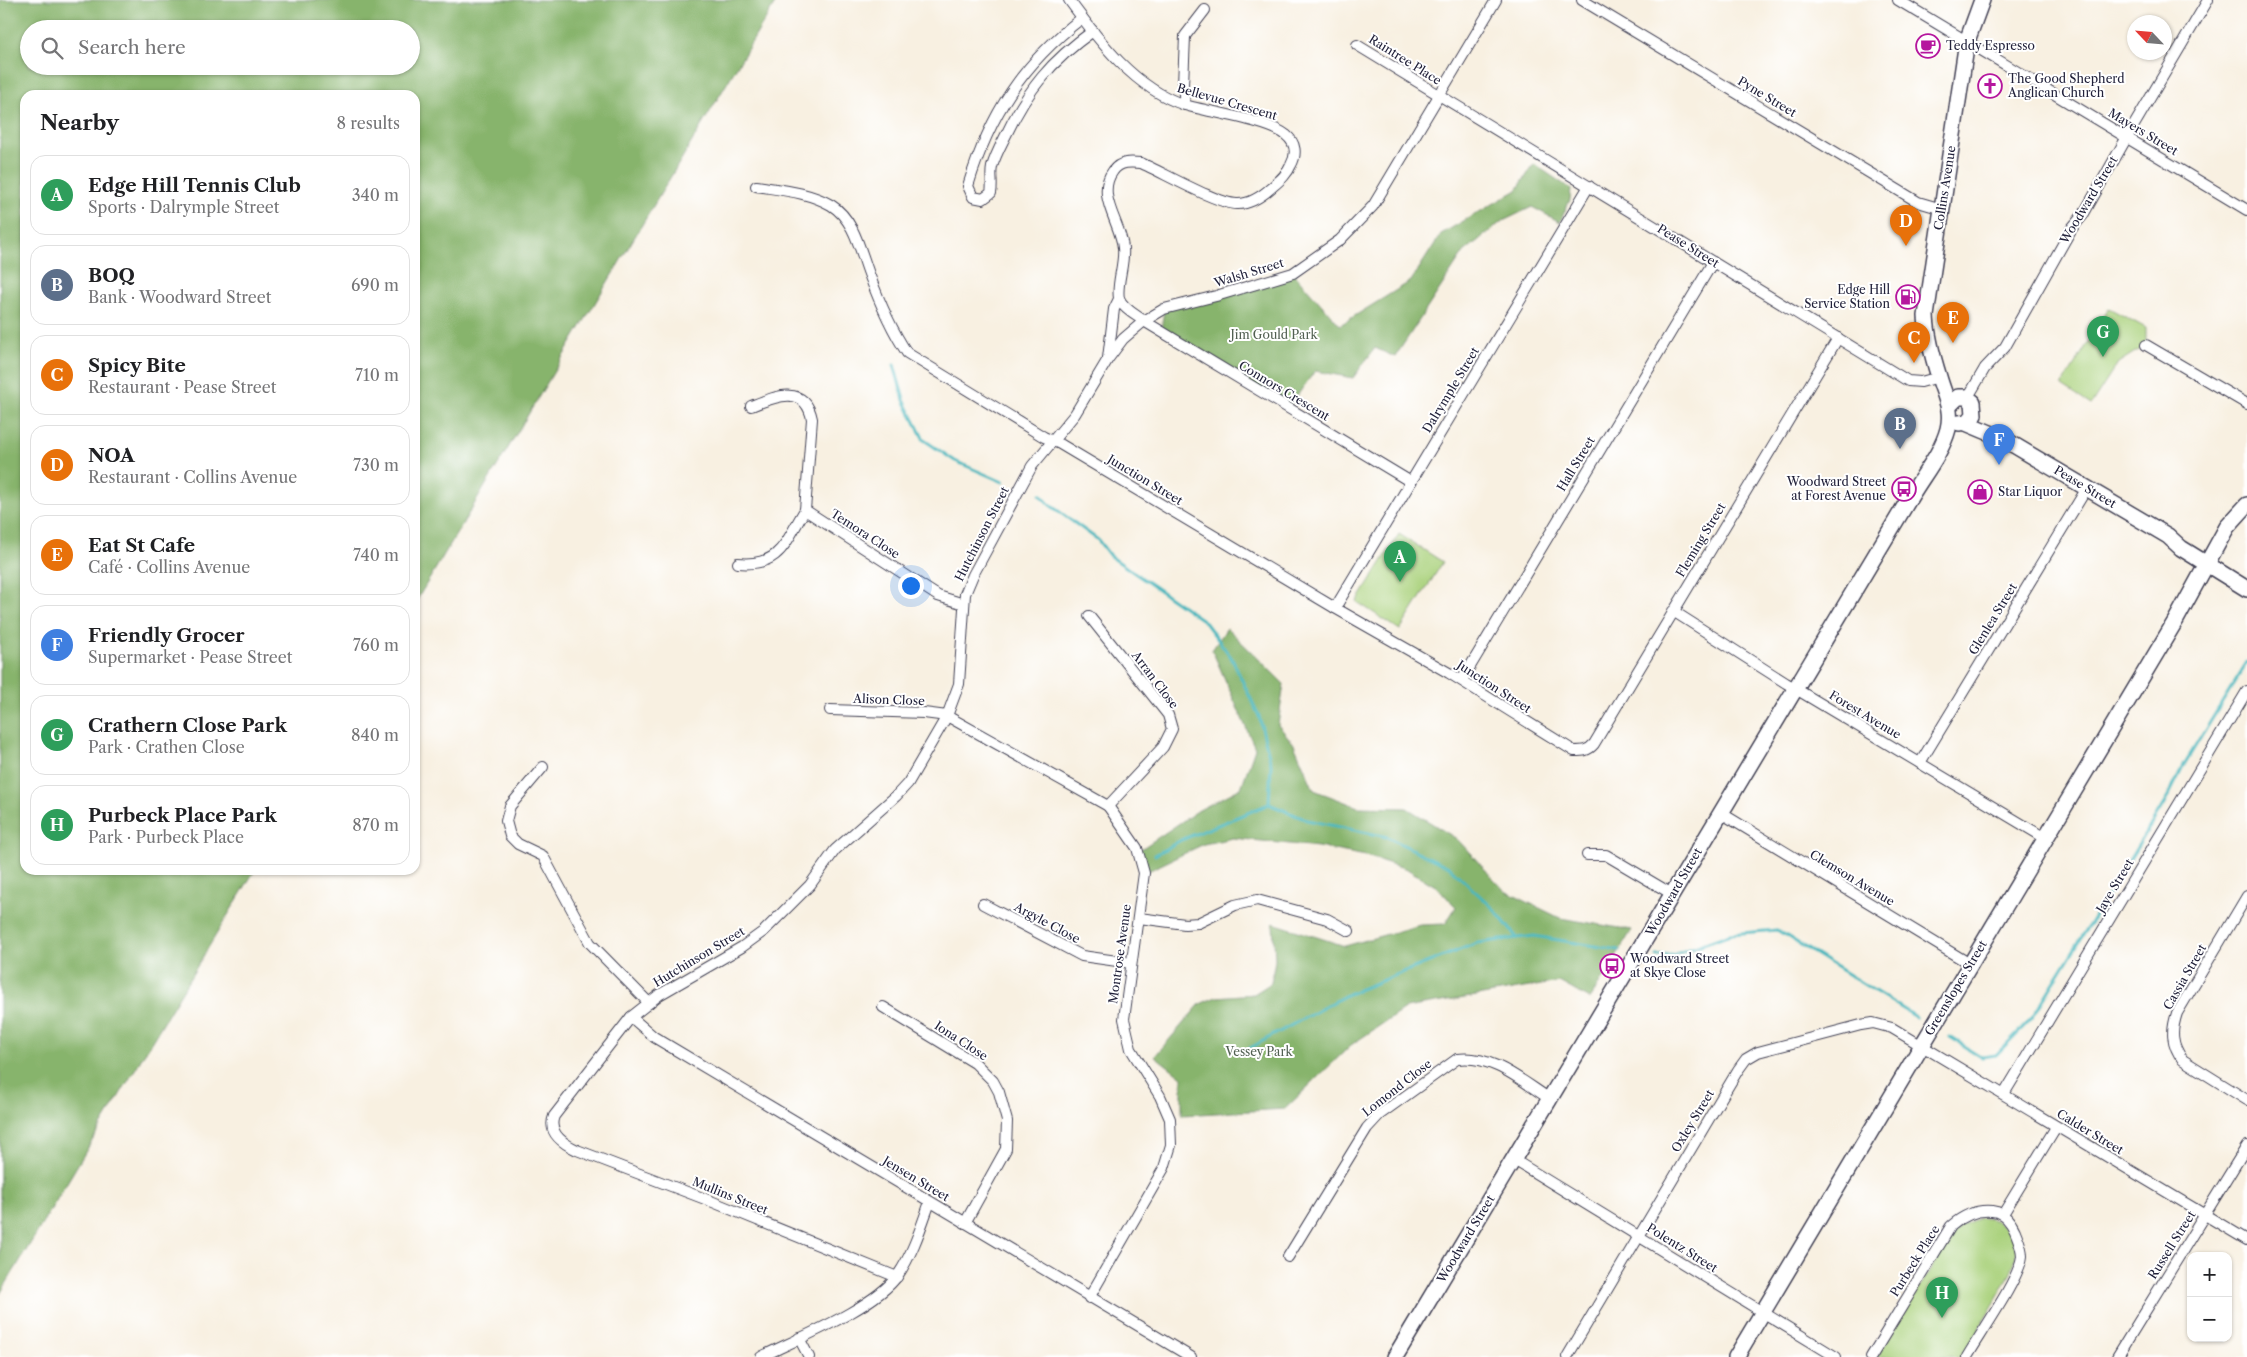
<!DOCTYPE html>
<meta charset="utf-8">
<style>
body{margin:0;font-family:"Libre Caslon Text",serif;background:#f6f6f6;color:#202124}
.controls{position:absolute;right:15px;bottom:15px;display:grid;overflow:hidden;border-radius:10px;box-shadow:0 1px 4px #0004}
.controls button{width:45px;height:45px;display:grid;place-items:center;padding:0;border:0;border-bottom:1px solid #e0e0e0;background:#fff;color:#202124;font:25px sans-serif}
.compass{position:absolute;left:2127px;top:15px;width:45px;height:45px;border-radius:50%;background:#fff;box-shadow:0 1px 4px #0004;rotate:296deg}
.you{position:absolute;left:910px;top:585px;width:18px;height:18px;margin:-12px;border:4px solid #fff;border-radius:50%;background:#1a73e8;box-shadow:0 0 0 8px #1a73e833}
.badge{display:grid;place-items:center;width:32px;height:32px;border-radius:50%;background:#2563eb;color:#fff;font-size:16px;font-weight:700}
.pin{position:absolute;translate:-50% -41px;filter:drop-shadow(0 1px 2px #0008)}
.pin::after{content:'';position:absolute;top:26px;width:18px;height:15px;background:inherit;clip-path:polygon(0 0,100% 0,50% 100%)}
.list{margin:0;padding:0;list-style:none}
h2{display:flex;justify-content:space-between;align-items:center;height:65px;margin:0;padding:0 20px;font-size:21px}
h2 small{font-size:16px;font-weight:400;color:#757577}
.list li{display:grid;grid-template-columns:32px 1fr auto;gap:15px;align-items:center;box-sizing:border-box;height:80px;margin:0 10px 10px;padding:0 10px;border:1px solid #e0e0e0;border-radius:15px}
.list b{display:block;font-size:19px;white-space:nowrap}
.list p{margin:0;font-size:16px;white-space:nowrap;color:#757577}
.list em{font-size:16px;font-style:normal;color:#757577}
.icon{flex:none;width:28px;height:28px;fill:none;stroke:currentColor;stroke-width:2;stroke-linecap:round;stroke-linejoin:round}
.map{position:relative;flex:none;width:2247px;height:1357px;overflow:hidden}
.search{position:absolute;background:#fff;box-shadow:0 1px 4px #0004;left:20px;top:20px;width:400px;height:55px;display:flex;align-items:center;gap:12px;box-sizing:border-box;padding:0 18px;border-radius:28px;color:#757577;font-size:19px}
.panel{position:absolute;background:#fff;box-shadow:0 1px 4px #0004;left:20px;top:90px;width:400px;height:785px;border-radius:15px}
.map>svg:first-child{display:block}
.green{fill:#aad27d;stroke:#667a5c}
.forest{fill:#87b46c;stroke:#546b54;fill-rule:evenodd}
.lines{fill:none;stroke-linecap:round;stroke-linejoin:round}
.stream{stroke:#48b7be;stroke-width:3}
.street-casing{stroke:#424154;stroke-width:12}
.secondary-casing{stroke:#424154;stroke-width:18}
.street{stroke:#fff;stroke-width:10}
.secondary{stroke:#fff;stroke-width:15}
.labels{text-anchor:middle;stroke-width:4;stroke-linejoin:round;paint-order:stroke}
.poi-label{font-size:12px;fill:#22223b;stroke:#fff;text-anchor:start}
.street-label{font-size:12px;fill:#22223b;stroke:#fff}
.park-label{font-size:12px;fill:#526052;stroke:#fff}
</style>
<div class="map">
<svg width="2247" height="1357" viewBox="0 0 2247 1357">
<rect width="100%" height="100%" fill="#fff"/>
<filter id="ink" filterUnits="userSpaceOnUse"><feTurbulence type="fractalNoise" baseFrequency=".02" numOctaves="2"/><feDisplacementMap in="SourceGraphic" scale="10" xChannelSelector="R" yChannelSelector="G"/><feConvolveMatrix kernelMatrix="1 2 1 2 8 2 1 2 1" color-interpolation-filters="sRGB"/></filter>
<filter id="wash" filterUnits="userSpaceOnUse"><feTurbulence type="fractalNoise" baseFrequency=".0096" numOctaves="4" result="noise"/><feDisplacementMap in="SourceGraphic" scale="20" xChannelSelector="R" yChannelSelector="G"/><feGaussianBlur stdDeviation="1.12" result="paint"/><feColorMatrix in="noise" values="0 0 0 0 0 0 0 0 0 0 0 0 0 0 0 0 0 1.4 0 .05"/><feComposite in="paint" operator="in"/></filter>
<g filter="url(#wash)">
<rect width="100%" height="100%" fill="#f8f0e1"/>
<g class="green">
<path d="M2109,308L2146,328V345L2118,363L2091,405L2062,386Z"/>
<path d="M1399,534L1443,562L1400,630L1357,602Z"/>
<path d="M1980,1218C1992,1218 2000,1221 2007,1230C2013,1236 2017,1246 2016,1255C2014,1277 1974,1335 1961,1357H1877L1953,1233L1961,1225Z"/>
</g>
<g class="forest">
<path d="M0,0H777L415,603V95H25V870H255L0,1294ZM29,29H411V66H29Z"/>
<path d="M1534,164L1571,189L1570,200L1560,222L1532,207L1501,222L1464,252L1395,357L1375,348L1353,378L1315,371L1288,408L1161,331L1164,309L1293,273L1340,325L1411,281L1441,234L1517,190Z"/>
<path d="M1227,628L1284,684L1278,725L1294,744L1314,790L1358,807L1407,808L1457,839L1505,891L1560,918L1632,930L1590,999L1559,982L1406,1008L1351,1045L1285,1109L1182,1115V1077L1155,1056L1200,1004L1216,997L1254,994L1271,983L1275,960L1273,923L1345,946L1420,925L1445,924L1456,907L1437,887L1407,869L1366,856L1318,847L1233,838L1204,844L1144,873L1138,851L1199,810L1241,788L1255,748L1212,650Z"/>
</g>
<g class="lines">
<g class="stream">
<path d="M894,365L904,400L924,440L955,461L1003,482"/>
<path d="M1040,494L1050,505L1098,540L1110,556L1204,621L1231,657L1259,716L1271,764L1269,804"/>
<path d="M1155,855L1181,840L1269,804L1307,820L1387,837L1449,867L1494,909L1517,938"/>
<path d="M1657,956L1673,955L1730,934L1777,930L1916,1017"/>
<path d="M1950,1037L1982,1057L1996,1055L2032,1018L2168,797L2185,763L2247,662"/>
<path d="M1250,1048L1348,994L1477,943L1534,936L1619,950"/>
</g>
</g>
</g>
<g filter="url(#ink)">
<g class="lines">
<g class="street-casing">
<g id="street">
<path d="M1069,0C1099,41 1135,89 1185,105C1208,112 1270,121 1286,135C1296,143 1297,154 1291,165C1287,175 1279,181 1271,188C1262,196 1251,204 1238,204C1219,205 1162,172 1141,163C1131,162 1120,161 1113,171C1095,195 1121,223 1123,248C1125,263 1116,285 1119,298C1122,308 1136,315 1144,321L1411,482"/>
<path d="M1582,0L1918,202L1942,209"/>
<path d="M1898,0L2247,210"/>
<path d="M1082,18C1022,64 990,114 968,186L973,197L983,199L991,193C993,184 990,176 992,167C995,156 1001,145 1006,135C1028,89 1051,61 1093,31"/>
<path d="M1357,45L1908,381L1921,382L1939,377"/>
<path d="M1185,105L1183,85L1185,36L1205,10"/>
<path d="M756,186C781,190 809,192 831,205C854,219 860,250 869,274C879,301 891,329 907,353L1044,437L1060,444L1335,608L1449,673L1574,751C1583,751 1588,751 1594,744L1838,338"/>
<path d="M2146,345L2247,404"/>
<path d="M1108,358L1114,309L1119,299"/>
<path d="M1966,397L1971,392L1985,368L2005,347L2072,228L2083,215L2127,137L2208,0"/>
<path d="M751,406C774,397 805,383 812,419L805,510"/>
<path d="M738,563C781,567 785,542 805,510L938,596L964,604"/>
<path d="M1335,608L1589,186"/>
<path d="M1673,611L1786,683L2045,838"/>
<path d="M1089,616L1168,715L1172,729L1163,747L1108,806"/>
<path d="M1462,680L1713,262"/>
<path d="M830,710L924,713L947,716L1108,806L1137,848L1144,873L1124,1019L1131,1049L1160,1096L1170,1119L1171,1145L1164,1168L1089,1298"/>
<path d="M1920,763L2087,488"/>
<path d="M543,767L510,806L506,821L510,836L518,844L543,856L590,943L649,1003"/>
<path d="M1721,813L1970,964"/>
<path d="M1587,855H1606L1672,894"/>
<path d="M2247,896L2177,1013C2171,1031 2171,1044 2183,1060L2247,1100"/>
<path d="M983,904L1082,956L1131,963"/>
<path d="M1139,918L1185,924L1198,923L1235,905L1257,900L1327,919L1349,931"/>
<path d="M883,1007L975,1063L993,1081L999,1092L1007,1121L1006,1149L965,1223"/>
<path d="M631,1017L654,1037L1191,1357"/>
<path d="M2004,1094L2247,691"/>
<path d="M1514,1160L1836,1357"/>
<path d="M2003,1214L2056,1127"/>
<path d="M1288,1257L1367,1128L1379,1115L1457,1059C1492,1054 1523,1082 1550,1099"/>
<path d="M897,1277L713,1202L577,1150C564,1144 547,1133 554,1116L631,1017L659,995L742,947L764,931L810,885L835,850L896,796L908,783L947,716L959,684L965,594L973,575L1032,466L1075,414L1108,359L1123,339L1144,321L1164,309L1216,296L1293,273L1340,240L1373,206L1496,0"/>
<path d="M799,1338L809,1357"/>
<path d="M761,1357C797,1339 876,1307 898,1275C913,1253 921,1227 930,1202"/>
<path d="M1567,1357L1738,1070L1746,1059L1758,1052L1861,1025L1873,1023L1892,1028L2247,1240"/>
<path d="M1871,1357L1951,1226C1964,1215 1980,1208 1997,1212C2006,1215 2011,1222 2015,1231C2018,1239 2022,1247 2022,1256C2020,1278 1979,1336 1967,1357"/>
<path d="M2117,1357L2247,1146"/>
</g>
</g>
<g class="secondary-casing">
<g id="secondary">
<path d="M1949,406L1958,397H1966L1973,402L1974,415L1968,422L1959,423"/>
<path d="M1966,423L2002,438L2168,536L2181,548L2247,589"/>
<path d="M1395,1357L1912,494C1924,474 1942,452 1948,429C1953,409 1944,395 1939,377C1933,358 1927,336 1926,316L1967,41L1982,0"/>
<path d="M1736,1357L2176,620L2227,527L2247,505"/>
</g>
</g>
<use href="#street" class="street"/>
<use href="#secondary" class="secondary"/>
</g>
</g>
<defs>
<g id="cafe-ring" transform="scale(1.25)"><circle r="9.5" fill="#fff" stroke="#b5179e" stroke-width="1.5"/><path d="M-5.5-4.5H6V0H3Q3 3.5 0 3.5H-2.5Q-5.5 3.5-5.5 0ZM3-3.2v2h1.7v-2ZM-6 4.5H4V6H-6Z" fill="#b5179e"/></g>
<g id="church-ring" transform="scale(1.25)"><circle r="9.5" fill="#fff" stroke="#b5179e" stroke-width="1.5"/><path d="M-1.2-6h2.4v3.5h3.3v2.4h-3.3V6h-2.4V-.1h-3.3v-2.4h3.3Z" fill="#b5179e"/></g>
<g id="fuel-ring" transform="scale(1.25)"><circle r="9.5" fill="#fff" stroke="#b5179e" stroke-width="1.5"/><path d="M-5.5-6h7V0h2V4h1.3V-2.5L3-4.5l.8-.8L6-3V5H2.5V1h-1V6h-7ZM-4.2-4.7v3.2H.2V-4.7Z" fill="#b5179e"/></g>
<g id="bus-ring" transform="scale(1.25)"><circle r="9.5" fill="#fff" stroke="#b5179e" stroke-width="1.5"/><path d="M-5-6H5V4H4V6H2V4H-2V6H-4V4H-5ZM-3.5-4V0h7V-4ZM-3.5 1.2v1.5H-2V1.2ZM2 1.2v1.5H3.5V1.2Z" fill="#b5179e"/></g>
<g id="shop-ring" transform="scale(1.25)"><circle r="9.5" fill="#fff" stroke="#b5179e" stroke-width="1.5"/><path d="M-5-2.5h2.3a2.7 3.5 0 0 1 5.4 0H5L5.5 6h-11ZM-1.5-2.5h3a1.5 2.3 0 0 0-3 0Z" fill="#b5179e"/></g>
</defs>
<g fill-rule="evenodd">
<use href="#cafe-ring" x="1928" y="46"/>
<use href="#church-ring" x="1990" y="86"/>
<use href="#fuel-ring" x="1908" y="297"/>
<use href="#bus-ring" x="1904" y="489"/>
<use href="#shop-ring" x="1980" y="492"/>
<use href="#bus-ring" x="1612" y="966"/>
</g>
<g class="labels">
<g class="poi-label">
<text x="1946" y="50">Teddy Espresso</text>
<text x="2008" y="83">The Good Shepherd<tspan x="2008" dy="14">Anglican Church</tspan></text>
<text x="1890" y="294" text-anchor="end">Edge Hill<tspan x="1890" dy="14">Service Station</tspan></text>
<text x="1886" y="486" text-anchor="end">Woodward Street<tspan x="1886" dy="14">at Forest Avenue</tspan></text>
<text x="1998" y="496">Star Liquor</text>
<text x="1630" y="963">Woodward Street<tspan x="1630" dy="14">at Skye Close</tspan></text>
</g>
<g class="street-label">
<text transform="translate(1405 60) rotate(32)" y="4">Raintree Place</text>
<text transform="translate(1767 97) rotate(31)" y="4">Pyne Street</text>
<text transform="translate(1227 102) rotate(16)" y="4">Bellevue Crescent</text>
<text transform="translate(2143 132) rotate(31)" y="4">Mayers Street</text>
<text transform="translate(1945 188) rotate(-81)" y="4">Collins Avenue</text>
<text transform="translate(2089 200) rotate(-59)" y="4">Woodward Street</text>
<text transform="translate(1688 246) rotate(32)" y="4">Pease Street</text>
<text transform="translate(1249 273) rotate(-17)" y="4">Walsh Street</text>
<text transform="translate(1451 390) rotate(-59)" y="4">Dalrymple Street</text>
<text transform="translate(1284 391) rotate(31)" y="4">Connors Crescent</text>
<text transform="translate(1576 464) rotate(-59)" y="4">Hall Street</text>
<text transform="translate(1145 480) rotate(31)" y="4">Junction Street</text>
<text transform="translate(2085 487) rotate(31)" y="4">Pease Street</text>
<text transform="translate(865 534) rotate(33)" y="4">Temora Close</text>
<text transform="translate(982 534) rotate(-63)" y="4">Hutchinson Street</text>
<text transform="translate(1701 540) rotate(-59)" y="4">Fleming Street</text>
<text transform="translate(1993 619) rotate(-59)" y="4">Glenlea Street</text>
<text transform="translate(1155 680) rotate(53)" y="4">Arran Close</text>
<text transform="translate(1494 687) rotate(33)" y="4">Junction Street</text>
<text transform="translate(889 700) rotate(2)" y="4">Alison Close</text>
<text transform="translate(1865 715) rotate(31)" y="4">Forest Avenue</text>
<text transform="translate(1852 878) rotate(31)" y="4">Clemson Avenue</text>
<text transform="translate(2115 886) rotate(-59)" y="4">Jaye Street</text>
<text transform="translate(1674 892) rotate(-60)" y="4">Woodward Street</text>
<text transform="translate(1047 923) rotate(28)" y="4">Argyle Close</text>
<text transform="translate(1120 954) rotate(-82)" y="4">Montrose Avenue</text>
<text transform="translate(699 957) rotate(-31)" y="4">Hutchinson Street</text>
<text transform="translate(2185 977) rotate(-60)" y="4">Cassia Street</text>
<text transform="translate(1956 988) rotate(-59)" y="4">Greenslopes Street</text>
<text transform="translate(961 1041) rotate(33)" y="4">Iona Close</text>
<text transform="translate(1397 1088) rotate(-38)" y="4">Lomond Close</text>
<text transform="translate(1693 1121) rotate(-59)" y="4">Oxley Street</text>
<text transform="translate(2090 1132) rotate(31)" y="4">Calder Street</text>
<text transform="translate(916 1179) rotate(31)" y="4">Jensen Street</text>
<text transform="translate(730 1196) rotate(22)" y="4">Mullins Street</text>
<text transform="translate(1466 1239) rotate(-59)" y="4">Woodward Street</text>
<text transform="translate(2172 1245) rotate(-58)" y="4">Russell Street</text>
<text transform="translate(1682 1248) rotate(32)" y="4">Polentz Street</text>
<text transform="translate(1915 1261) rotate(-58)" y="4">Purbeck Place</text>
</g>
<g class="park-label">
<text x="1274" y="339">Jim Gould Park</text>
<text x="1259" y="1056">Vessey Park</text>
</g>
</g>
</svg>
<div class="controls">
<button>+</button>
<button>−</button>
</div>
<svg class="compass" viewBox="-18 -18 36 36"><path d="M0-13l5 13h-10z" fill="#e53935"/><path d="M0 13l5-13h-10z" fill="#757577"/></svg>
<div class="you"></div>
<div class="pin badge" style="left:1400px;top:582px;background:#2e9e5b">A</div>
<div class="pin badge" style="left:1900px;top:449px;background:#5c6f8a">B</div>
<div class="pin badge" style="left:1914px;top:363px;background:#e8710a">C</div>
<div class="pin badge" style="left:1906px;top:246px;background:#e8710a">D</div>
<div class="pin badge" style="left:1953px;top:343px;background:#e8710a">E</div>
<div class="pin badge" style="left:1999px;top:465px;background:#3f7fe0">F</div>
<div class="pin badge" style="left:2103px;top:357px;background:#2e9e5b">G</div>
<div class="pin badge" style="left:1942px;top:1318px;background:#2e9e5b">H</div>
<div class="search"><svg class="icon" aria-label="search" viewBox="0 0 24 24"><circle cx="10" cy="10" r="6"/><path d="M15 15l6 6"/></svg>Search here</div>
<section class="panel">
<h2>Nearby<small>8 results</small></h2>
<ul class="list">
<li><span class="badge" style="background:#2e9e5b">A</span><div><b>Edge Hill Tennis Club</b><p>Sports · Dalrymple Street</p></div><em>340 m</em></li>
<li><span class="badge" style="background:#5c6f8a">B</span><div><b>BOQ</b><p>Bank · Woodward Street</p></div><em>690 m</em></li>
<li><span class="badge" style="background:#e8710a">C</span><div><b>Spicy Bite</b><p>Restaurant · Pease Street</p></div><em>710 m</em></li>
<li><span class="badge" style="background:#e8710a">D</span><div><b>NOA</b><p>Restaurant · Collins Avenue</p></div><em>730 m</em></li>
<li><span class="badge" style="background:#e8710a">E</span><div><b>Eat St Cafe</b><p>Café · Collins Avenue</p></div><em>740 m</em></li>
<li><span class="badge" style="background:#3f7fe0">F</span><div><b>Friendly Grocer</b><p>Supermarket · Pease Street</p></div><em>760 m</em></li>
<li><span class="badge" style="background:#2e9e5b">G</span><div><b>Crathern Close Park</b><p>Park · Crathen Close</p></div><em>840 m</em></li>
<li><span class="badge" style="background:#2e9e5b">H</span><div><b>Purbeck Place Park</b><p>Park · Purbeck Place</p></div><em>870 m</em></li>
</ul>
</section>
</div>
